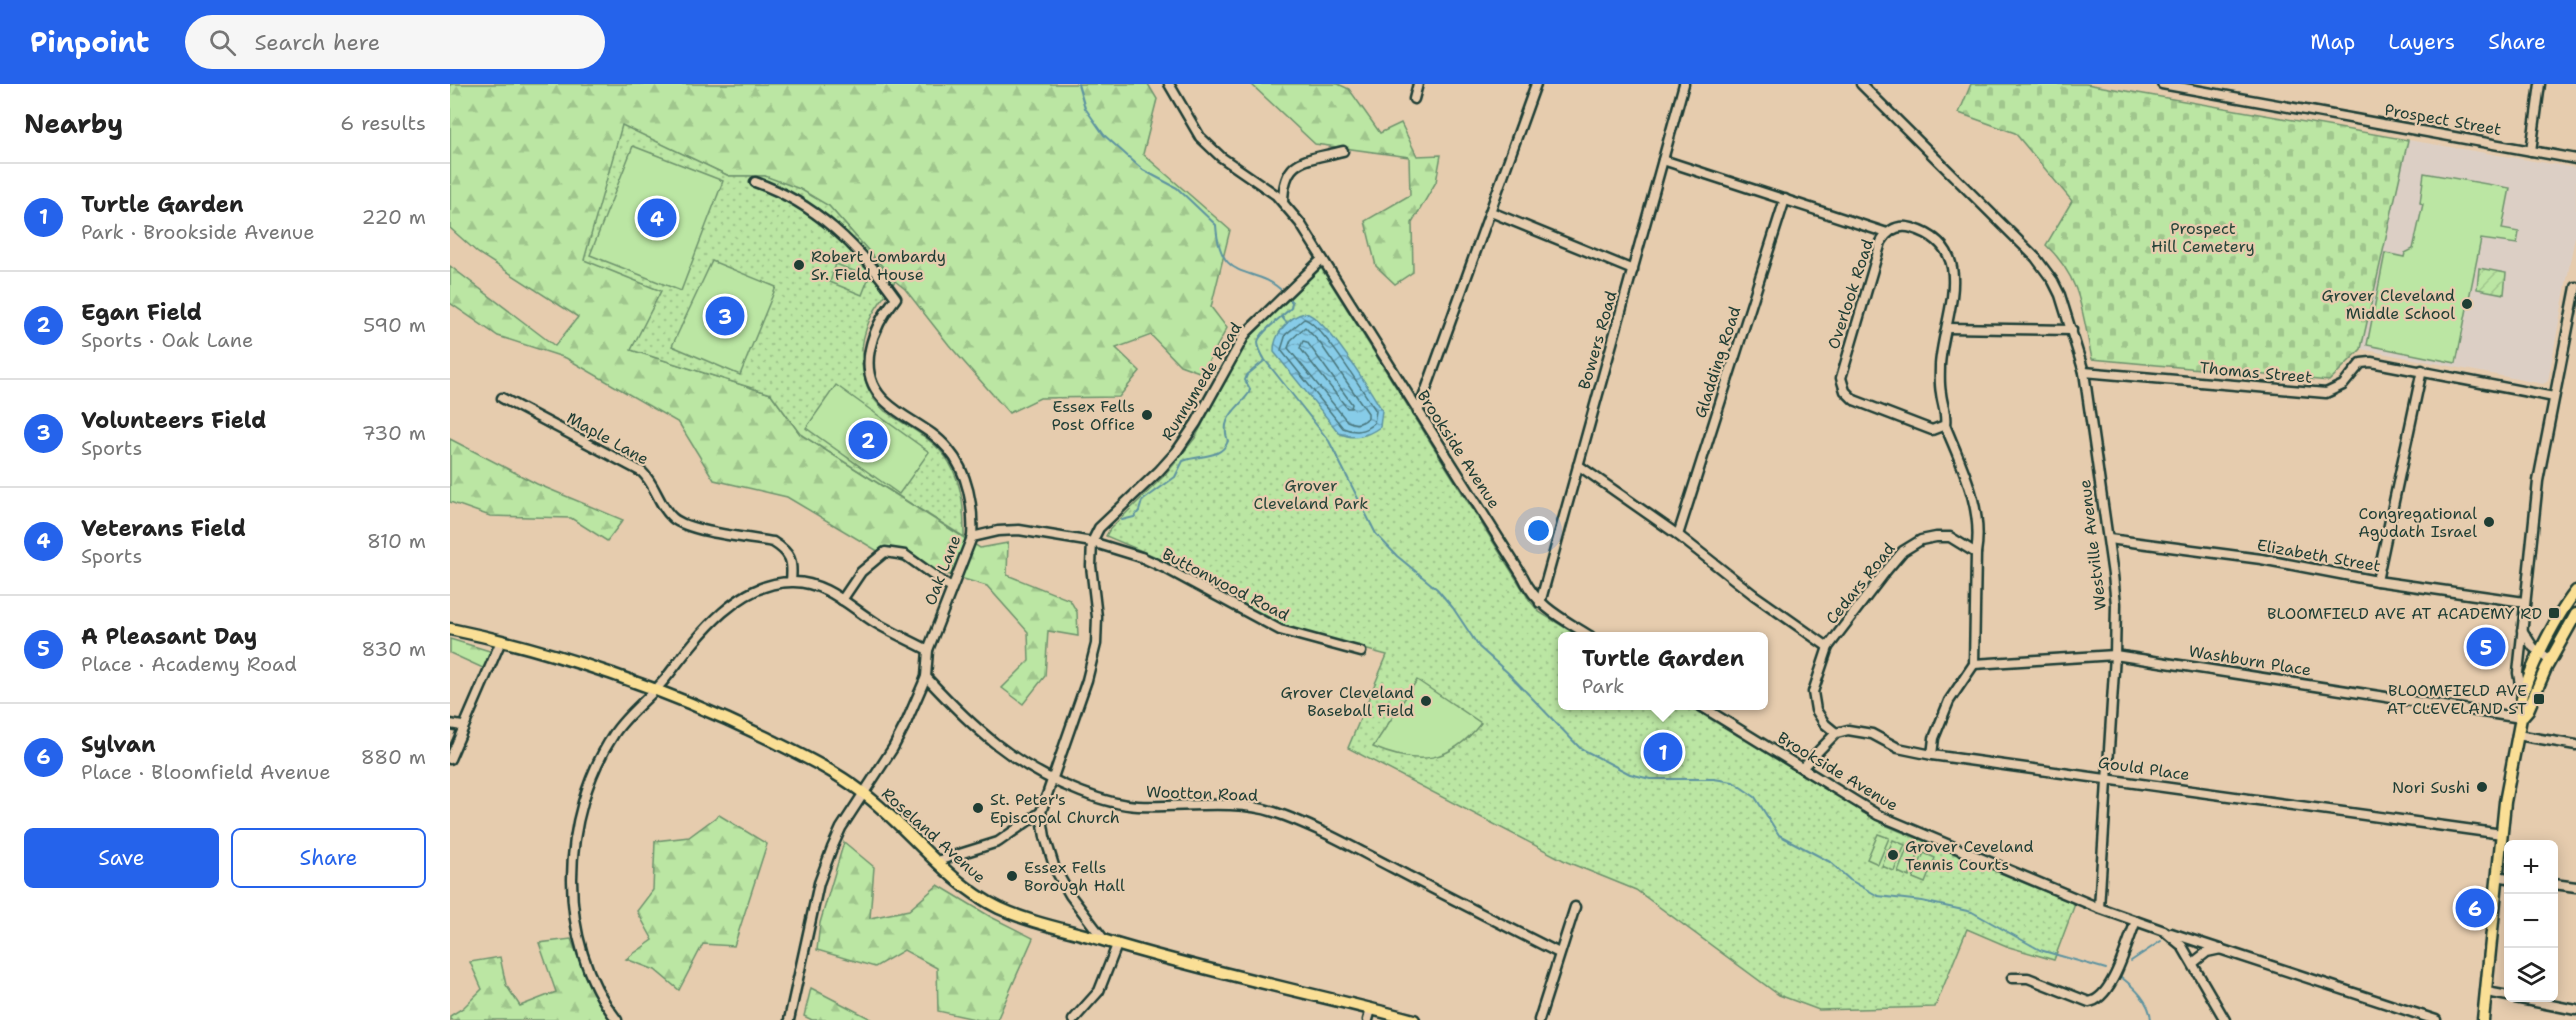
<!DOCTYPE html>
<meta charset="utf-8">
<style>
body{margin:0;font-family:"Shantell Sans",sans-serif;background:#f6f6f6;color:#222}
.controls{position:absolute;right:18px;bottom:18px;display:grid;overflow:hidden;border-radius:9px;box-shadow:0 3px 15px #0003}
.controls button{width:54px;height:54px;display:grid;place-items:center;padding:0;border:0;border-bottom:2px solid #e0e0e0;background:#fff;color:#222;font:30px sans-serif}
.you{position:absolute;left:1089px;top:447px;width:21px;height:21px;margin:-15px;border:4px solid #fff;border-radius:50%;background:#1a73e8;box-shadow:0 0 0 9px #1a73e833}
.badge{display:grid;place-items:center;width:39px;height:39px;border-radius:50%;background:#2563eb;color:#fff;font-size:20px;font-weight:700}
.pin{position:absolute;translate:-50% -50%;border:3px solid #fff;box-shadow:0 2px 6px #0006}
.popup{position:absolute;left:1108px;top:548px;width:210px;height:78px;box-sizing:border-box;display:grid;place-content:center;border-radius:9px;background:#fff;filter:drop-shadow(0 2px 4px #0005);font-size:20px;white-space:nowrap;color:#767676}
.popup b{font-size:22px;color:#222}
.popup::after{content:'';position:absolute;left:50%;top:100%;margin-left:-12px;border:12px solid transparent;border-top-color:#fff}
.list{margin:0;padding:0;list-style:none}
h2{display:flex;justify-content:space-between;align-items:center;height:78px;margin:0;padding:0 24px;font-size:26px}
h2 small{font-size:20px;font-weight:400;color:#767676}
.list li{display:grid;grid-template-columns:39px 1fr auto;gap:18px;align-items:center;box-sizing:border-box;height:108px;padding:0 24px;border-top:2px solid #e0e0e0}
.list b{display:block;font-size:22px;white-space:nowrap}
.list p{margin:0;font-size:20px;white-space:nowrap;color:#767676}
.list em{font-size:20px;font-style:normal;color:#767676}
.actions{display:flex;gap:12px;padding:18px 24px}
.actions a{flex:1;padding:14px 0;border:2px solid #2563eb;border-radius:9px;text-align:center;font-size:21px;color:#2563eb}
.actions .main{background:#2563eb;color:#fff}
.icon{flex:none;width:33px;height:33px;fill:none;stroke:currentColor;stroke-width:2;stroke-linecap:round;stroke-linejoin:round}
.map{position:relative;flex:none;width:2126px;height:936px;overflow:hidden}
header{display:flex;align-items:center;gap:36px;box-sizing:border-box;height:84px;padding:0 30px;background:#2563eb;color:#fff}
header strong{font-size:28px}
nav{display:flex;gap:33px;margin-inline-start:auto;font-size:21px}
.search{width:420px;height:54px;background:#f6f6f6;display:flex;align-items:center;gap:15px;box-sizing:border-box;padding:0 21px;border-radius:33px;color:#767676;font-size:22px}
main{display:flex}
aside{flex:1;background:#fff}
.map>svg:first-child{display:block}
.built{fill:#dccfc5}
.forest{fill:url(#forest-firs);stroke:#6d926c;stroke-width:1.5}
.cemetery{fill:url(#cemetery-stones);stroke:#6d926c;stroke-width:1.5}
.park{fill:url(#park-dots);stroke:#6d926c;stroke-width:1.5}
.garden{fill:url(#garden-furrows);stroke:#6d926c;stroke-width:1.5}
.pitch{fill:#bbe6a3;stroke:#6d926c;stroke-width:1.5}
.water{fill:url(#water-waves);stroke:#5d93a0;stroke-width:1.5}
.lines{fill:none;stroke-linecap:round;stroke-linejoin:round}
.shore{stroke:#49767c;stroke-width:1.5}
.stream{stroke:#5d93a0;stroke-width:2}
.minor-casing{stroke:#1f3d34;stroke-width:13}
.major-casing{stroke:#1f3d34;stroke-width:15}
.minor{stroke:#e6ccae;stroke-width:8}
.major{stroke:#fadf96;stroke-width:10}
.poi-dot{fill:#1f3d34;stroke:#e6ccae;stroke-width:2}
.labels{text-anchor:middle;stroke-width:4.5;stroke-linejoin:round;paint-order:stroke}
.street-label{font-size:16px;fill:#1f3d34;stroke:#e6ccae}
.park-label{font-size:16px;fill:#27453a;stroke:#e6ccae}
.poi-label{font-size:16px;fill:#1f3d34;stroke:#e6ccae;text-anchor:end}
</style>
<header>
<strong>Pinpoint</strong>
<div class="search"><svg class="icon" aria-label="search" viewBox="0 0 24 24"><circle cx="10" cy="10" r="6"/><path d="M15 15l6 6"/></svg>Search here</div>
<nav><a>Map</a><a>Layers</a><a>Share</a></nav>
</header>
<main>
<aside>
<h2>Nearby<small>6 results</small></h2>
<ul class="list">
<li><span class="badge">1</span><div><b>Turtle Garden</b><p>Park · Brookside Avenue</p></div><em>220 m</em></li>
<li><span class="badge">2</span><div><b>Egan Field</b><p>Sports · Oak Lane</p></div><em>590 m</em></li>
<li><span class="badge">3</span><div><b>Volunteers Field</b><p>Sports</p></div><em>730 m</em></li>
<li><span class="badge">4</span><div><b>Veterans Field</b><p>Sports</p></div><em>810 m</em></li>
<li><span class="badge">5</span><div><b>A Pleasant Day</b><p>Place · Academy Road</p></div><em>830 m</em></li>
<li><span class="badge">6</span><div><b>Sylvan</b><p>Place · Bloomfield Avenue</p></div><em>880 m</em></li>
</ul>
<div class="actions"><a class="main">Save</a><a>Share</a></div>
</aside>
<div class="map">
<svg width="2126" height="936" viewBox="0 0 2126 936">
<defs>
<pattern id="forest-firs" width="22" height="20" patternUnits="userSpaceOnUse" patternTransform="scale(1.5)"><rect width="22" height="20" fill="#bbe6a3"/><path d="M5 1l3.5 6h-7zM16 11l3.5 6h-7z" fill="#a0c68d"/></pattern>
<pattern id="cemetery-stones" width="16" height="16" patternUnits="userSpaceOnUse" patternTransform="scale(1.5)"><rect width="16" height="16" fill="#bbe6a3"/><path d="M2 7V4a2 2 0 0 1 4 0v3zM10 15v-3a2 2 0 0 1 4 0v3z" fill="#a0c68d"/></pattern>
<pattern id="park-dots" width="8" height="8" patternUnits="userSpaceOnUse" patternTransform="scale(1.5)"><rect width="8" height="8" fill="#bbe6a3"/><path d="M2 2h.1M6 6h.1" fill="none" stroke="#a0c68d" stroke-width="1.8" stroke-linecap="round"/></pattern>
<pattern id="garden-furrows" width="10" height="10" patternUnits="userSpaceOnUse" patternTransform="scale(1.5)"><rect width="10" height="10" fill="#bbe6a3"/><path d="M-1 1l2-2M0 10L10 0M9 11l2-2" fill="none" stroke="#a0c68d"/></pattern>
<pattern id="water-waves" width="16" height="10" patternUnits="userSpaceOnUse" patternTransform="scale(1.5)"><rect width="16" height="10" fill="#87cce8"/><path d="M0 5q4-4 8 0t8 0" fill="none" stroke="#6ea7bd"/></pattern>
</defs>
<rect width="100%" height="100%" fill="#e6ccae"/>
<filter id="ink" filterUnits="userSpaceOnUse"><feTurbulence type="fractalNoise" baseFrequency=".0167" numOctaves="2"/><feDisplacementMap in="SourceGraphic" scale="12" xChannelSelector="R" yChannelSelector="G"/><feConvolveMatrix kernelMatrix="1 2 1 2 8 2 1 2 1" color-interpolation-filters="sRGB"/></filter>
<g filter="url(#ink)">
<path class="built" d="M1958,56L2126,84V147L2098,297L2093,300L1911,265Z"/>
<g class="forest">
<path d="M0,0H698L707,15L693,70L780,146L761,223L777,244L752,289L730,281L701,251L666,264L690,287L669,313L590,314L559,329L499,261L455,205L445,197L379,122L315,92H279L172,42L211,207L182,266L321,310L350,350L530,464L558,459L557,491L620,516L627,528L628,552L598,547L595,592L573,620L552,604L579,577L578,548L537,502L436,472L337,413L264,396L229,339L116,274L48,252L0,219V182L105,262L128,233L28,169L0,144Z"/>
<path d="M801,0H888L899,5L930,49L951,39L967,72L991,71L986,98L962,139L963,188L945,200L926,182L915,137L960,111L959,73L865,60Z"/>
<path d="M0,355L87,400L173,436L157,457L121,434L40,432L0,418Z"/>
<path d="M0,555L43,568L35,585L0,569Z"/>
<path d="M269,731L317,760L284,862L253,860L229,906L205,886L176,875L203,856L187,827L203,806L205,757L239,753Z"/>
<path d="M394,758L424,783L420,834L459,826L488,801L541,833L583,854L547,936H529L488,927L487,884L454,866L425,883L367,866L370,839Z"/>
<path d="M121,855L137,896L161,936H0V932L13,924L32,905L20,878L50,873L56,901L70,922L106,908L89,859Z"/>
<path d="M361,904L421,935L423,936H362L354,932Z"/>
</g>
<path class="cemetery" d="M1521,0H1636L1958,56L1911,265L1879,297L1642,275C1632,229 1632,195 1596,161L1622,117L1565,49L1509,29Z"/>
<g class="park">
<path d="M172,41L279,92H315L350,105L379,122L445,197C437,209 426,222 420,235C405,268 410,309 439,330C461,345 485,355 499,378C513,402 514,427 514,453L350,350L321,310L181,266L211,207L134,176Z"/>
<path d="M870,182L1080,517L1089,528L1129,552H1112V622H1239L1435,741L1625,820L1604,876L1559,863L1517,845L1485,923L1369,926L1329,911L1186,806L1117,778L898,664L937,571L852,549L805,528L749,491L656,452L660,445L717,389L745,354L795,259L813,237Z"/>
</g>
<path class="garden" d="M2029,184L2056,189L2054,210L2027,205Z"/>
<g class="pitch">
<path d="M183,62L273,97L231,207L140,171Z"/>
<path d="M1974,89L2060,104L2052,145L2069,148L2067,160L2031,155L2006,279L1917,261L1935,169L1954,173L1955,169L1963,165L1973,120L1970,119Z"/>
<path d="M262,177L326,203L290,291L222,262Z"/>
<path d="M386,180L419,193L412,211L380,198Z"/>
<path d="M386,301L479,368L449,410L356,344Z"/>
<path d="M967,596L1031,639C1000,679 968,682 923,663Z"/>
<path d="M1428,750L1439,754L1428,780L1417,775Z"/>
<path d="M1443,756L1455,761L1444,787L1432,782Z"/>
<path d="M1458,762L1470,767L1459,793L1448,788Z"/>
<path d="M1474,769L1485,774L1475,799L1463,794Z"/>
</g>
<path class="water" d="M855,229C875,232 920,306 932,326L930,343C916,353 904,356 889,349L824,268C823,251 839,232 855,229Z"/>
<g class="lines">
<g class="shore">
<path d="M854,235C871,238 915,311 926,327L924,339C914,348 905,349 893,344L831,266L836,250Z"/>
<path d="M855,243L870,259L918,329V334C912,340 905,341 897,337L838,264L841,256Z"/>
<path d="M853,257L857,258L902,320L901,324H897L850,264Z"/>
</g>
<g class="stream">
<path d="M628,0L635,24L654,51L693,86L727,104L766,141C770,204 806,178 834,209"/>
<path d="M837,213L842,218L841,224C834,231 809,249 808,258C808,264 812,271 815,276L879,357L926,450L947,472L987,505L1003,524L1029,563L1057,588L1130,664L1180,690L1200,695H1264L1283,698L1305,713L1329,751L1380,778L1400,796L1428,812L1472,817L1522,828L1590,866L1656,885"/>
<path d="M832,233L837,239"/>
<path d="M672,436L684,433L689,427L692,417L725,393L733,377C749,370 771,376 778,357C769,334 787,326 799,309L800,305L795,296L797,291L814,277"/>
<path d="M1681,877L1711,857"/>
<path d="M1671,893C1685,904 1700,918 1701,936"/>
</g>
<g class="minor-casing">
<g id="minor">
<path d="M719,0L750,53L771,73L826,111L850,139L1073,493C1087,523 1113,535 1140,552"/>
<path d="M1411,0L1586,174L1603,197L1610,211L1634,288L1663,491L1666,520L1665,571L1649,824"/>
<path d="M1712,0L2126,75"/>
<path d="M964,15L968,0"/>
<path d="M2081,67L2090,0"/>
<path d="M1213,76L1437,149"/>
<path d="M305,98C365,119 409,162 446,214C423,242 403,288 436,318C455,336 481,344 498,365C518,388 524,424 522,453L478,566L476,593L456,639L443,664L391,744L382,764L369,799L339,936"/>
<path d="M833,118C834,73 855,77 893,67"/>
<path d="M1041,128L1183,186"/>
<path d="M1497,244L1622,246"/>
<path d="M1634,288L1876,309L1893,301L1911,279L1921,278L2104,313"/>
<path d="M52,314L192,388C206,401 208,421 223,434C239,448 300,454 323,458C341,469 343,477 341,497"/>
<path d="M968,328L1086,0"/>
<path d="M1495,341L1482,346L1404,316L1395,307L1391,294L1431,158C1438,146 1448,140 1462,144C1531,164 1493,233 1490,281C1490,290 1489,299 1491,309C1492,320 1497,330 1495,341C1511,381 1534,424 1526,469"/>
<path d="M1128,381L1228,451L1304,511L1378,563"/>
<path d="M1228,451L1335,115"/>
<path d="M522,453L548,447L569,446L642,458L691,473L715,484L830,546L911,568"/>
<path d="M1659,455L1811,475L1927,497L2074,518"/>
<path d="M1927,497L1972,286"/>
<path d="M392,516L411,488L435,468L455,471L501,504"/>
<path d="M1090,519L1234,0"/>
<path d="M2072,546L2083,563L2100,577"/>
<path d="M1524,580L1665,571L2071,634"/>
<path d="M476,593C523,644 565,683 631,708C649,715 668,721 688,722C730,724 785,715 824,728C866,742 904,764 943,784C998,813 1054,841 1109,869"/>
<path d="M2072,612L2068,589L2088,397L2126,203"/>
<path d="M1251,622L1428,731L1649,824L1714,847L1732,862L1775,936"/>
<path d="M0,640L12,642"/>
<path d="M1386,649L1375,640L1366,626L1363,608L1378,563L1436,487L1453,467L1471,456L1486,453H1500L1526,469L1524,580L1499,617L1484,654L1482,671"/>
<path d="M2067,651L2126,661"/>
<path d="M0,675L51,557"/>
<path d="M1352,684L1386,649L1398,646L1422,650L1448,664L1482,671L2052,750"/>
<path d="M487,777L548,758L591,728"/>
<path d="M2047,792L2058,794"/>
<path d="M2104,800L2126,803"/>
<path d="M1721,849L1986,936"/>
<path d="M654,856L620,811L605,785L595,753L591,728L637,596L646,560L647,533L641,482L642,458L649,444L709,387L727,367L746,339L796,249L872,175"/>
<path d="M1743,879L1757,868L1771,865"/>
<path d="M1562,894H1578L1639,918C1663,915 1677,858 1686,837"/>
<path d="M2037,908L2058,912"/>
<path d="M2065,914L2126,926"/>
<path d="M167,936C105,858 110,732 164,650C179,627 203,612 219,590C248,552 288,498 342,498C375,497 400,523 426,539C443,549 461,557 478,566"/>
<path d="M623,936L649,907L667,861"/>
<path d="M918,936L921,925"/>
<path d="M1089,936L1125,823"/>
</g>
</g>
<g class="major-casing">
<g id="major">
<path d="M0,545C107,567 218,606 315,653C349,670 382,685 412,708C460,744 494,797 549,824C583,840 620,846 656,857C757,888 862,909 964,936"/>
<path d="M2071,634L2078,626L2096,584L2126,530"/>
<path d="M2033,936L2055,718L2071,634C2065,606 2108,530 2126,507"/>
</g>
</g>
<use href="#minor" class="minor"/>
<use href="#major" class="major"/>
</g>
</g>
<g class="poi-dot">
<circle cx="349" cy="181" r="6"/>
<circle cx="2017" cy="220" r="6"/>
<circle cx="697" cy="331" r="6"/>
<circle cx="2039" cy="438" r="6"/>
<rect x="2098" y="523" width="12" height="12" rx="3"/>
<rect x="2083" y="609" width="12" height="12" rx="3"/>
<circle cx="976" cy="617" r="6"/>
<circle cx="2032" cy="703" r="6"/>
<circle cx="528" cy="724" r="6"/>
<circle cx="1443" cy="771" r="6"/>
<circle cx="562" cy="792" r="6"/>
</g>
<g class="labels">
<g class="street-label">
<text transform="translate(1993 35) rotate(10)" y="6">Prospect Street</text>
<text transform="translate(1400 210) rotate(-72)" y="6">Overlook Road</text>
<text transform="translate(1147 256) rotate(-74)" y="6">Bowers Road</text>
<text transform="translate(1267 278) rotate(-72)" y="6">Gladding Road</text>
<text transform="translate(1806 288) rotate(5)" y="6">Thomas Street</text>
<text transform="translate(751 297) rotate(-58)" y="6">Runnymede Road</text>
<text transform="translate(158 354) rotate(29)" y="6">Maple Lane</text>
<text transform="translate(1009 365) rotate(57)" y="6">Brookside Avenue</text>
<text transform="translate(1642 461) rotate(-97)" y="6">Westville Avenue</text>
<text transform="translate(1869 471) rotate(10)" y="6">Elizabeth Street</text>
<text transform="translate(492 486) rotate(-69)" y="6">Oak Lane</text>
<text transform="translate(1410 499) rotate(-51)" y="6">Cedars Road</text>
<text transform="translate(776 500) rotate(27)" y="6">Buttonwood Road</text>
<text transform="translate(1800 576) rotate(9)" y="6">Washburn Place</text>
<text transform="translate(1694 684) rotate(8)" y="6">Gould Place</text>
<text transform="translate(1388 687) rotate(31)" y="6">Brookside Avenue</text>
<text transform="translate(752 709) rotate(2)" y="6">Wootton Road</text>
<text transform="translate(484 751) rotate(42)" y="6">Roseland Avenue</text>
</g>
<g class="park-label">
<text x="1753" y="150">Prospect<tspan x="1753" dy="18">Hill Cemetery</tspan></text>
<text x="861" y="407">Grover<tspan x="861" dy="18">Cleveland Park</tspan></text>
</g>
<g class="poi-label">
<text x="361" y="178" text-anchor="start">Robert Lombardy<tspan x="361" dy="18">Sr. Field House</tspan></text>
<text x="2005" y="217">Grover Cleveland<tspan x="2005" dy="18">Middle School</tspan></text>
<text x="685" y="328">Essex Fells<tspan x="685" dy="18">Post Office</tspan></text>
<text x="2027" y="435">Congregational<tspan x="2027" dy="18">Agudath Israel</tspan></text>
<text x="2092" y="535">BLOOMFIELD AVE AT ACADEMY RD</text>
<text x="2077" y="612">BLOOMFIELD AVE<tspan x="2077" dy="18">AT CLEVELAND ST</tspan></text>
<text x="964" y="614">Grover Cleveland<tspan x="964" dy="18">Baseball Field</tspan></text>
<text x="2020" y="709">Nori Sushi</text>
<text x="540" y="721" text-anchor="start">St. Peter's<tspan x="540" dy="18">Episcopal Church</tspan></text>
<text x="1455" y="768" text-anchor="start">Grover Ceveland<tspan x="1455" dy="18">Tennis Courts</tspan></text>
<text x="574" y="789" text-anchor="start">Essex Fells<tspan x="574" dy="18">Borough Hall</tspan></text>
</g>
</g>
</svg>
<div class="controls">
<button>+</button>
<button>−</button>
<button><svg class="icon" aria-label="layers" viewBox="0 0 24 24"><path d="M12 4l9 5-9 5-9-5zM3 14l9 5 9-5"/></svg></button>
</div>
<div class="you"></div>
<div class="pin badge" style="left:1213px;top:668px">1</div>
<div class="popup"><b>Turtle Garden</b>Park</div>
<div class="pin badge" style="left:418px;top:356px">2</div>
<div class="pin badge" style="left:275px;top:232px">3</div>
<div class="pin badge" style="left:207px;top:134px">4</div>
<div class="pin badge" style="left:2036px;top:563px">5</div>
<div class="pin badge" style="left:2025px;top:824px">6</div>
</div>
</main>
